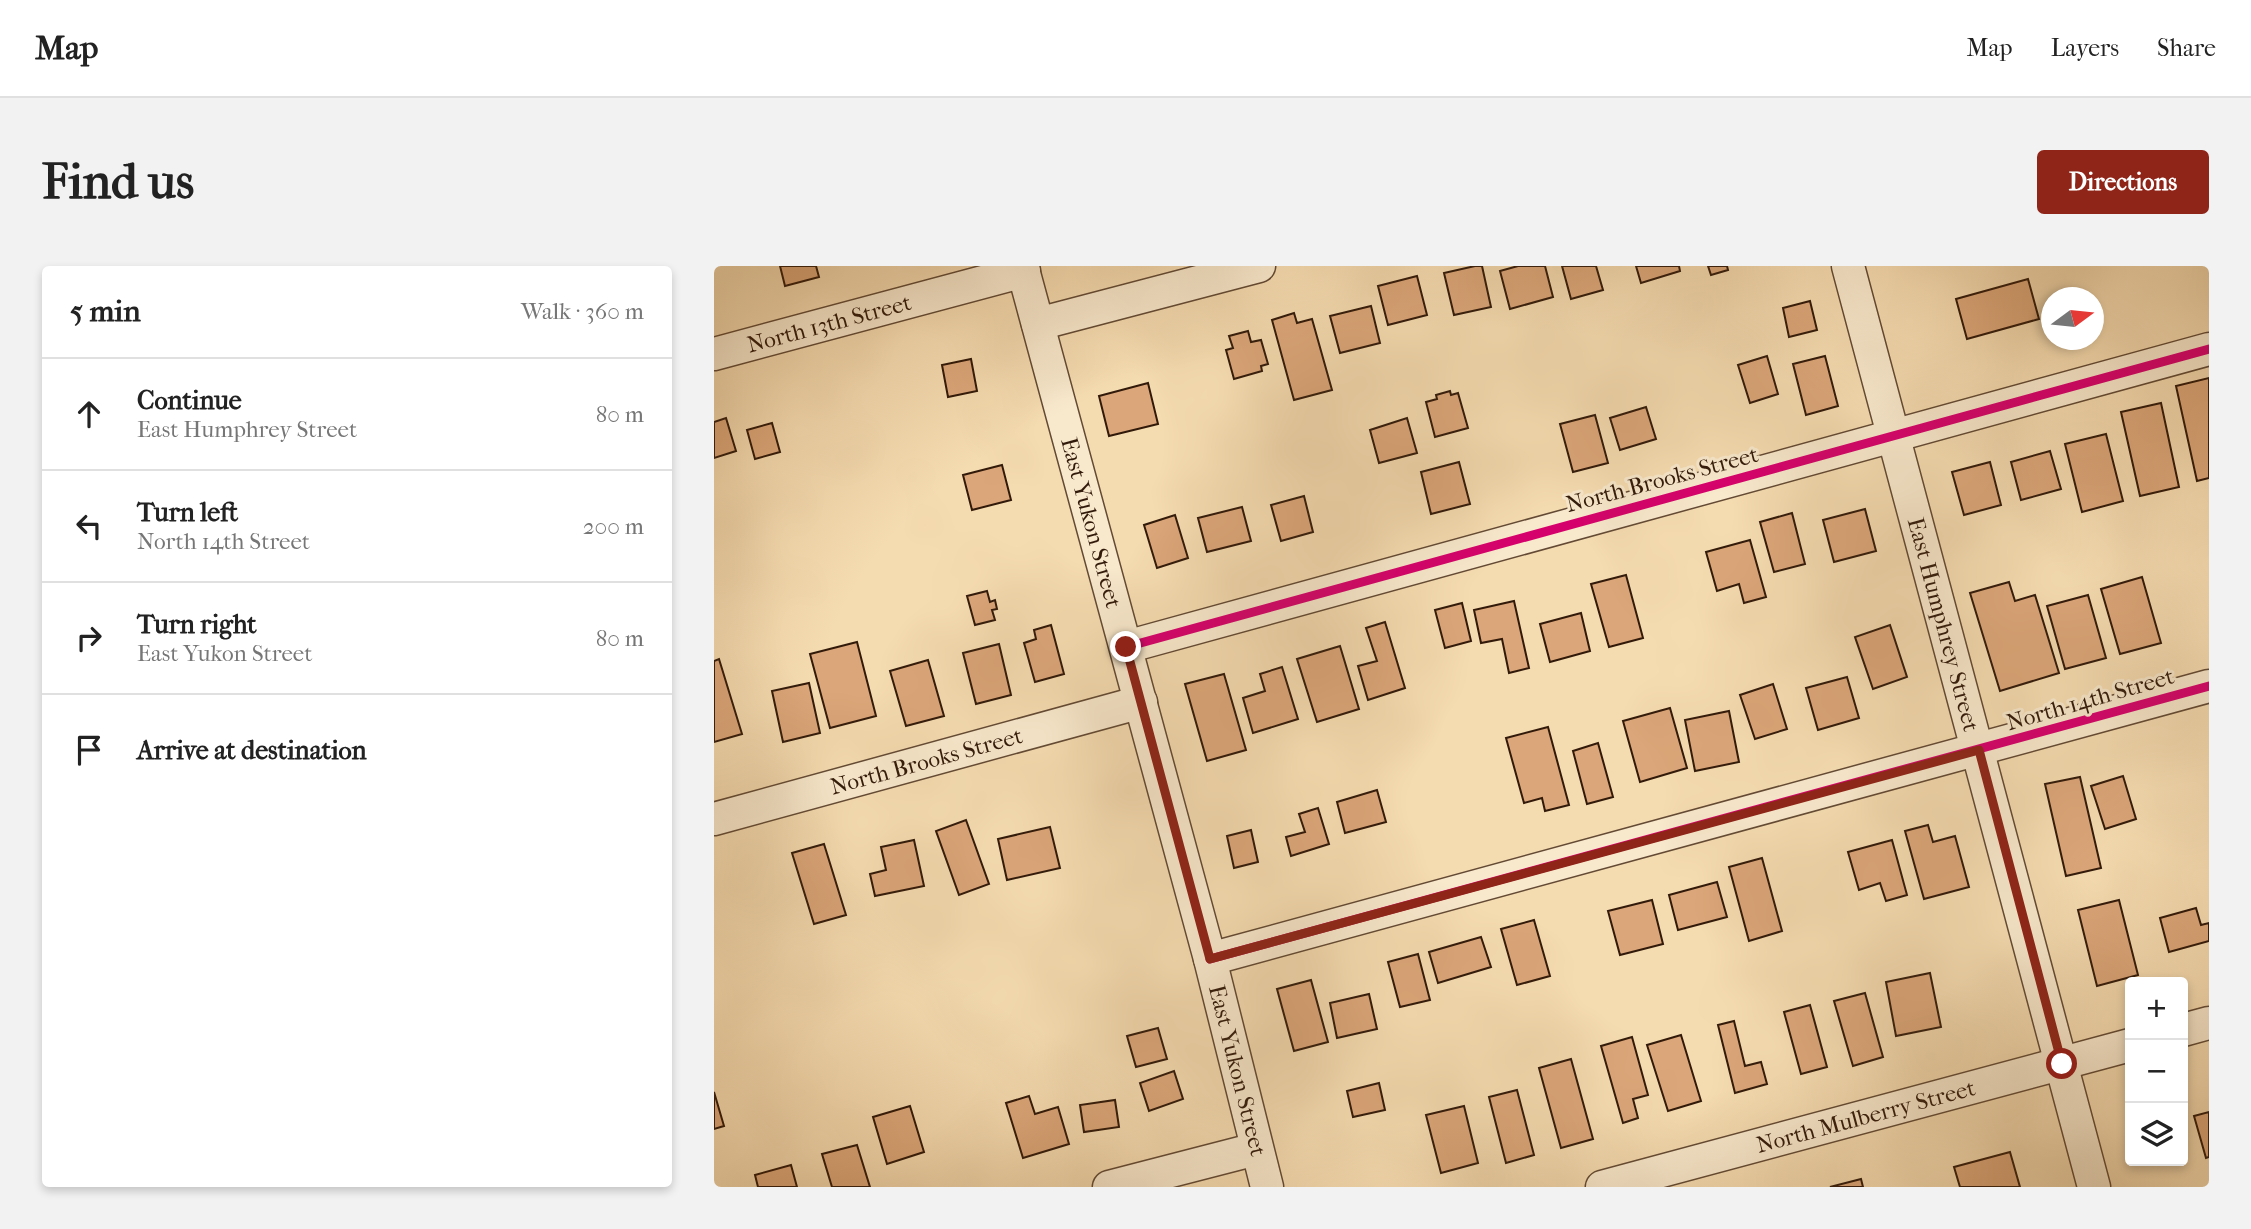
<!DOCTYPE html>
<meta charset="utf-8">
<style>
body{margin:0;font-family:"IM FELL French Canon",serif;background:#f2f2f2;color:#222}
.controls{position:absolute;right:21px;bottom:21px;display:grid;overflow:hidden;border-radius:7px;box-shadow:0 4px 10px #0003}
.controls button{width:63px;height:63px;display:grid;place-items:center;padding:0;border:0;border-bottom:2px solid #e0e0e0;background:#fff;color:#222;font:35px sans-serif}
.compass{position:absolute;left:1327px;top:21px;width:63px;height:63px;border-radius:50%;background:#fff;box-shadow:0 4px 10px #0003;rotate:75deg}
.stop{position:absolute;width:21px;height:21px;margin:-16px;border:5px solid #8f2418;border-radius:50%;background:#fff}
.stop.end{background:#8f2418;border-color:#fff;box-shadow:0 2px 7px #0008}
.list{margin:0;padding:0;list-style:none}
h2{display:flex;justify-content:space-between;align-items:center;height:91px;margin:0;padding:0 28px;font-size:30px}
h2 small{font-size:23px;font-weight:400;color:#767676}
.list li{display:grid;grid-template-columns:46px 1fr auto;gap:21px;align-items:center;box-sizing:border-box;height:112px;padding:0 28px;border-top:2px solid #e0e0e0}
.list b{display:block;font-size:26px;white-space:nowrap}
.list p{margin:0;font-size:23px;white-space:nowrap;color:#767676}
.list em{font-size:23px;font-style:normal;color:#767676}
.icon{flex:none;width:38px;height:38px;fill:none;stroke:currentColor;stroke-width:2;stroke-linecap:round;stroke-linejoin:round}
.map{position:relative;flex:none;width:1495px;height:921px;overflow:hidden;border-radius:7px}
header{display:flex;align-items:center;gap:42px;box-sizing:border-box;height:98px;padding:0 35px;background:#fff;border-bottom:2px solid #e0e0e0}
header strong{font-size:33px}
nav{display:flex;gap:38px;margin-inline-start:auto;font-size:24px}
.intro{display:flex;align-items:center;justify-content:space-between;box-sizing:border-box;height:168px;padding:0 42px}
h1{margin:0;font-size:49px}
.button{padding:18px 32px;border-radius:7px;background:#8f2418;color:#fff;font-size:24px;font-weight:700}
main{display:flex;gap:42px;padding:0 42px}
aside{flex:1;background:#fff;border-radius:7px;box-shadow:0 4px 10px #0003}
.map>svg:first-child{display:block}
.building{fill:#dba679;stroke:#321a0a;stroke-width:2}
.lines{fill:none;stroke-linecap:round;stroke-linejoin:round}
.street-casing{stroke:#634a34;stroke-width:35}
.street{stroke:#f8e8cc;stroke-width:32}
.cycleway-casing{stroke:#f8e8cc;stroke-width:13}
.cycleway{stroke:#d6006c;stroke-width:9}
.route{stroke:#8f2418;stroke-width:9}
.labels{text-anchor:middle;stroke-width:6;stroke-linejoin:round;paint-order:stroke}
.street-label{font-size:23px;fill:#321a0a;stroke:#f8e8cc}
</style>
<header>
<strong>Map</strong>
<nav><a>Map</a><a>Layers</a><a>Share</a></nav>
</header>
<div class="intro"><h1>Find us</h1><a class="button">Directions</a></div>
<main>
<aside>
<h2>5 min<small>Walk · 360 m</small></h2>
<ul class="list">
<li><svg class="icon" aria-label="ahead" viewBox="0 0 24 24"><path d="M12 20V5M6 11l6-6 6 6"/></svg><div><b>Continue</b><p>East Humphrey Street</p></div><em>80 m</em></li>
<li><svg class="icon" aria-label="left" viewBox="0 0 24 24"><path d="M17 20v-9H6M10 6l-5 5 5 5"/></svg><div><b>Turn left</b><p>North 14th Street</p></div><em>200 m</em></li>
<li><svg class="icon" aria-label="right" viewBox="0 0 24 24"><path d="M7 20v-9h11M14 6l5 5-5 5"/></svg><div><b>Turn right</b><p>East Yukon Street</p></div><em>80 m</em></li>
<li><svg class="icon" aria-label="arrive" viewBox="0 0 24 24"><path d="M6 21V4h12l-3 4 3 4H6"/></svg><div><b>Arrive at destination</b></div></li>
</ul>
</aside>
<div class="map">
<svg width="1495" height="921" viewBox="0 0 1495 921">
<rect width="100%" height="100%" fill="#f5dbb0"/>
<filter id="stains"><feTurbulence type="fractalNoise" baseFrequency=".00286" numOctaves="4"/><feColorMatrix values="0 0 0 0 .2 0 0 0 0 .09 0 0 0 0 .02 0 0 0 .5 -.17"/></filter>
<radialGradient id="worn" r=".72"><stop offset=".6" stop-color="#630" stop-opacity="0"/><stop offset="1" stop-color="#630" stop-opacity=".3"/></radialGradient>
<g class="building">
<path d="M66,0H102L105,11L71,20Z"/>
<path d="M761,0H768L777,41L740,49L730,7Z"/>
<path d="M804,0H831L839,31L796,43L786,5Z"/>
<path d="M848,0H882L889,24L857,33Z"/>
<path d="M922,0H965L966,5L927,17Z"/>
<path d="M994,0H1013L1014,4L997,9Z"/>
<path d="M703,10L713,49L674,59L664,20Z"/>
<path d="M1314,13L1325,53L1253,73L1242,33Z"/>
<path d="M1096,35L1103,64L1075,71L1069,42Z"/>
<path d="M657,40L666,77L626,87L616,50Z"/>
<path d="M580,47L583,57L598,53L618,124L580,134L558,54Z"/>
<path d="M534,65L537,76L547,74L554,98L547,100L548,105L520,113L512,84L519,82L515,70Z"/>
<path d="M1053,90L1064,128L1036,137L1024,99Z"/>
<path d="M1111,90L1124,140L1092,149L1079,98Z"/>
<path d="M257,93L263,125L234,131L228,99Z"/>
<path d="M1495,112V212L1483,215L1462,120Z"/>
<path d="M434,117L444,158L395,170L385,130Z"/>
<path d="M736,125L737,129L744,127L754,162L721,171L712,136L723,133L722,129Z"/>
<path d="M1447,137L1465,221L1426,230L1407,146Z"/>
<path d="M932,141L942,173L906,184L896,152Z"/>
<path d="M881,149L894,197L859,206L846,158Z"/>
<path d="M12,152L22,185L0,192V156Z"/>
<path d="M693,152L703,187L665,197L656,164Z"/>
<path d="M58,157L66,186L41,193L33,164Z"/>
<path d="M1392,168L1409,235L1368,246L1351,178Z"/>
<path d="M1336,185L1347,223L1307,234L1297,196Z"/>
<path d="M745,196L756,238L717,248L707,206Z"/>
<path d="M1276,196L1287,239L1250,249L1238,206Z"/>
<path d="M288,199L297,234L258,244L249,209Z"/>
<path d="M590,230L599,266L567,275L557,239Z"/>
<path d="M528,241L537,275L493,286L484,252Z"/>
<path d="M1151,243L1162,285L1120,296L1109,254Z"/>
<path d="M1078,247L1091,298L1060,306L1046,256Z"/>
<path d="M461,249L474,292L443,302L430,259Z"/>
<path d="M1036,274L1052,331L1030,337L1025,318L1003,325L992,286Z"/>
<path d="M912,309L929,372L895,381L877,318Z"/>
<path d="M1428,311L1447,377L1406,388L1387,323Z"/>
<path d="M1295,316L1301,335L1321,329L1345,407L1286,425L1256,327Z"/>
<path d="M273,325L276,336L281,334L283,343L278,344L281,354L261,359L253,330Z"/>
<path d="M1374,329L1392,392L1351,403L1333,340Z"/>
<path d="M800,335L815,402L795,407L788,373L767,377L760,344Z"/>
<path d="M748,337L757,375L731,382L721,344Z"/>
<path d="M867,347L876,385L836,396L826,358Z"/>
<path d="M671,356L691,422L654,434L644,400L663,395L652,362Z"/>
<path d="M337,359L350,408L321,416L310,377L322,373L320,364Z"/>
<path d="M1176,359L1193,411L1159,423L1141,371Z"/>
<path d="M143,376L162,450L116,462L96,388Z"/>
<path d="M285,378L297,429L262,438L249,387Z"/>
<path d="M626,380L645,443L603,456L583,393Z"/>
<path d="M5,393L28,468L0,476V395Z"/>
<path d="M214,394L230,450L192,460L176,405Z"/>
<path d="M568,401L584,453L539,467L529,432L551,425L546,408Z"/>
<path d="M510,408L532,484L493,495L471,418Z"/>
<path d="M1133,411L1145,452L1104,464L1092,422Z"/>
<path d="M95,417L106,467L69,476L58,425Z"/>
<path d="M1059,418L1073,463L1041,473L1026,429Z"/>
<path d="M956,442L973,502L926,516L909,455Z"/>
<path d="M1015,445L1025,496L981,505L971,454Z"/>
<path d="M834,461L855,539L831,545L828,532L810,537L792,472Z"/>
<path d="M884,477L899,531L873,538L859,485Z"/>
<path d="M1409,510L1422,553L1391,563L1377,520Z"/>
<path d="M1366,511L1387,602L1352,610L1331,518Z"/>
<path d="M663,524L672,556L631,567L623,536Z"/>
<path d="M604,542L615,578L577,590L572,571L591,566L585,548Z"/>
<path d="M252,554L275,618L245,629L222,565Z"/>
<path d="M1214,559L1219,576L1241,570L1255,621L1210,633L1191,565Z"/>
<path d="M336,561L346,602L293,614L284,573Z"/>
<path d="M537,564L544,596L520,602L513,570Z"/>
<path d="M200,574L210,620L161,630L156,608L172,604L167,581Z"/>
<path d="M1178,574L1193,629L1172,635L1166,617L1145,624L1134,586Z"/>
<path d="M110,578L132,649L100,658L78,587Z"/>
<path d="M1048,592L1068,665L1035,675L1015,601Z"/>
<path d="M1003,616L1013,651L964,664L955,629Z"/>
<path d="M938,634L949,678L906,689L894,645Z"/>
<path d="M1405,634L1424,709L1383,720L1364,644Z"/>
<path d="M1482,642L1487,659L1495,657V675L1455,686L1446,652Z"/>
<path d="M820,654L836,710L803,719L787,663Z"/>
<path d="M767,671L777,701L724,717L715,686Z"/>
<path d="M704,688L716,734L686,741L674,696Z"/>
<path d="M1216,707L1227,761L1182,770L1172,716Z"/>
<path d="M597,714L614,776L580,785L563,723Z"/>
<path d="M1151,727L1169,791L1139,800L1120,735Z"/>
<path d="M655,728L663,763L623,772L616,737Z"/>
<path d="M1096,739L1113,801L1087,808L1070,746Z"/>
<path d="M1020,755L1031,800L1047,796L1053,818L1021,827L1004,759Z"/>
<path d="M444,762L453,793L422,801L413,770Z"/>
<path d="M967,769L987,835L954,845L933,779Z"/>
<path d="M918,771L934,829L919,833L924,852L909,857L887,780Z"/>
<path d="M857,793L879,873L847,882L825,802Z"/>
<path d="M460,805L469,833L435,845L426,817Z"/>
<path d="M665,817L671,844L639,851L633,825Z"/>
<path d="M803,824L820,889L792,897L775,831Z"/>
<path d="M0,826L10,860L0,863Z"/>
<path d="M315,830L321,848L344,841L355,878L309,892L292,837Z"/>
<path d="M401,834L405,861L370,866L366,839Z"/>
<path d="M196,840L210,886L173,898L159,851Z"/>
<path d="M750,840L764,897L727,907L712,849Z"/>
<path d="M1495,846V891L1492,892L1480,850Z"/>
<path d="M143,879L156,921H118L108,888Z"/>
<path d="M1296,886L1306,921H1246L1240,901Z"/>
<path d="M77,899L83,921H44L41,909Z"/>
<path d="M1147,913L1149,921H1116Z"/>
</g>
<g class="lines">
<g class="street-casing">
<g id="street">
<path id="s1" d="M308,0L496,693L553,921"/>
<path id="s2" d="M1134,0L1380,921"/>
<path d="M324,58L545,0"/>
<path id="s3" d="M0,88L310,5"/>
<path d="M412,381L1495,83"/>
<path id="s4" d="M0,553L427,436"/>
<path d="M496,693L1495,420"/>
<path d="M1469,764L1495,757"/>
<path d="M395,921L542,883"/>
<path id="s5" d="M888,921L1416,779"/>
</g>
</g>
<use href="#street" class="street"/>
<g class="cycleway-casing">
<g id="cycleway">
<path d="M412,381L1495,83"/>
<path d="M496,693L1495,420"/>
</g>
</g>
<use href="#cycleway" class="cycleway"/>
</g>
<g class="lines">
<path class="route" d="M412,381L496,693L1265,484L1348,798"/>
</g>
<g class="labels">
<g class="street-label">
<text dy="8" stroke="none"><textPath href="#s3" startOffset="119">North 13th Street</textPath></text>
<text transform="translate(948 213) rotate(-15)" y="8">North Brooks Street</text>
<text dy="8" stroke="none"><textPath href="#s1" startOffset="266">East Yukon Street</textPath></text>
<text dy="8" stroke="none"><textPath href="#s2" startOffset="371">East Humphrey Street</textPath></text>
<text transform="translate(1376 433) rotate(-16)" y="8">North 14th Street</text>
<text dy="8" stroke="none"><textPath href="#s4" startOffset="220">North Brooks Street</textPath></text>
<text dy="8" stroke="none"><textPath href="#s1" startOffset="833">East Yukon Street</textPath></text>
<text dy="8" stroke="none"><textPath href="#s5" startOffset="273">North Mulberry Street</textPath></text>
</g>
</g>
<rect width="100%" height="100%" filter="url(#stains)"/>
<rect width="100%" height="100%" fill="url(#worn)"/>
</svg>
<div class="controls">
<button>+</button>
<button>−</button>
<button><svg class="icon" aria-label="layers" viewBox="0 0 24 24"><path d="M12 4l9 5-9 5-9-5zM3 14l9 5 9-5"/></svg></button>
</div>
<svg class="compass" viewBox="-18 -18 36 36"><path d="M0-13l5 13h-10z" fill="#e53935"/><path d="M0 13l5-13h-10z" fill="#767676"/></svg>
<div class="stop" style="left:1348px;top:798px"></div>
<div class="stop end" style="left:412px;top:381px"></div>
</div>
</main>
